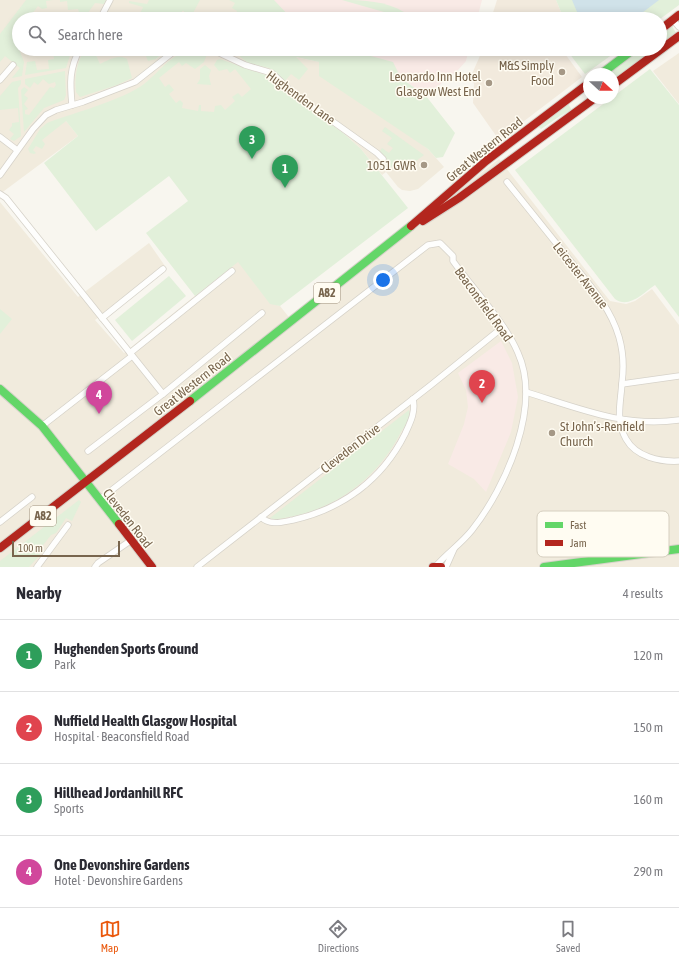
<!DOCTYPE html>
<meta charset="utf-8">
<style>
body{margin:0;font-family:"Asap Condensed",sans-serif;background:#f2f2f3;color:#2b2b33}
.compass{position:absolute;left:583px;top:68px;width:36px;height:36px;border-radius:50%;background:#fff;box-shadow:0 2px 10px #0003;rotate:111deg}
.scale{position:absolute;left:12px;bottom:10px;width:108px;box-sizing:border-box;padding-left:4px;border:2px solid #78654d;border-top:0;font-size:11px;line-height:14px;white-space:nowrap;color:#78654d;-webkit-text-stroke:3px #fffcf2;paint-order:stroke}
.you{position:absolute;left:383px;top:280px;width:14px;height:14px;margin:-10px;border:3px solid #fff;border-radius:50%;background:#1a73e8;box-shadow:0 0 0 6px #1a73e833}
.badge{display:grid;place-items:center;width:26px;height:26px;border-radius:50%;background:#ea580c;color:#fff;font-size:13px;font-weight:700}
.pin{position:absolute;translate:-50% -33px;filter:drop-shadow(0 1px 2px #0008)}
.pin::after{content:'';position:absolute;top:21px;width:14px;height:12px;background:inherit;clip-path:polygon(0 0,100% 0,50% 100%)}
.list{margin:0;padding:0;list-style:none}
h2{display:flex;justify-content:space-between;align-items:center;height:52px;margin:0;padding:0 16px;font-size:17px}
h2 small{font-size:13px;font-weight:400;color:#7c7c81}
.list li{display:grid;grid-template-columns:26px 1fr auto;gap:12px;align-items:center;box-sizing:border-box;height:72px;padding:0 16px;border-top:1px solid #e1e1e2}
.list b{display:block;font-size:15px;white-space:nowrap}
.list p{margin:0;font-size:13px;white-space:nowrap;color:#7c7c81}
.list em{font-size:13px;font-style:normal;color:#7c7c81}
.icon{flex:none;width:22px;height:22px;fill:none;stroke:currentColor;stroke-width:2;stroke-linecap:round;stroke-linejoin:round}
.map{position:relative;flex:none;width:679px;height:567px;overflow:hidden}
.search{position:absolute;background:#fff;box-shadow:0 2px 10px #0003;left:12px;right:12px;top:12px;height:44px;display:flex;align-items:center;gap:10px;box-sizing:border-box;padding:0 14px;border-radius:22px;color:#7c7c81;font-size:15px}
.sheet{height:340px;background:#fff}
nav{display:flex;justify-content:space-around;align-items:center;box-sizing:border-box;height:56px;border-top:1px solid #e1e1e2;background:#fff;font-size:11px;color:#7c7c81}
nav a{display:grid;justify-items:center;gap:2px}
nav .on{color:#ea580c}
.map>svg:first-child{display:block}
.residential{fill:#f1ebdd}
.commercial{fill:#f2eadd}
.medical{fill:#f9eae6}
.green{fill:#e2f0da}
.water{fill:#d0e2e9}
.lines{fill:none;stroke-linecap:round;stroke-linejoin:round}
.street-casing{stroke:#d6d2c9;stroke-width:7}
.fast-casing{stroke:#d6d2ca;stroke-width:10}
.jam-casing{stroke:#d6d2ca;stroke-width:10}
.street{stroke:#fefefd;stroke-width:5.5}
.fast{stroke:#63d668;stroke-width:8}
.jam{stroke:#b3261e;stroke-width:8}
.poi-dot{fill:#a59886;stroke:#fffcf2;stroke-width:1.5}
.labels{text-anchor:middle;stroke-width:3;stroke-linejoin:round;paint-order:stroke}
.shield{fill:#fffcf2;stroke:#a0927e;stroke-width:1}
.shield-label{font-size:12px;font-weight:bold;fill:#78654d}
.poi-label{font-size:13px;fill:#78654d;stroke:#fffcf2;text-anchor:end}
.street-label{font-size:13px;fill:#78654d;stroke:#fffcf2}
.key{fill:#fffcf2;stroke:#d6cfc0;stroke-width:1}
.key-label{font-size:11px;fill:#78654d}
</style>
<div class="map">
<svg width="679" height="567" viewBox="0 0 679 567">
<rect width="100%" height="100%" fill="#f8f6ef"/>
<g class="residential">
<path d="M0,0H161L156,19H19V49H155L156,59L167,49H287L295,57L320,62L428,149L444,167L418,189L410,191L402,190L398,187L386,172L382,175L361,149L342,132L278,88L201,132L63,117L78,136L0,194Z"/>
<path d="M189,0H241L259,19H182V11Z"/>
<path d="M679,53V104L653,71Z"/>
<path d="M499,159L610,301L626,304L635,301L652,289L679,325V567H0V202L78,297L149,243L165,266L95,320L124,353L238,261L270,303L280,306L292,321Z"/>
</g>
<g class="commercial">
<path d="M497,0H556L564,19H491Z"/>
<path d="M483,49H565L563,51L582,77L499,140L473,103L474,84L471,76Z"/>
</g>
<g class="medical">
<path d="M241,0H482L477,19H259Z"/>
<path d="M287,49H469L466,61L458,70L426,96L401,78L295,57Z"/>
<path d="M501,341L512,363L518,397L511,432L486,492L474,479L448,464L464,424L468,407L466,390L458,373Z"/>
</g>
<g class="green">
<path d="M26,0H53L46,1L47,8L42,9L38,6L28,19H19V49L24,62L22,76L12,78L20,68L5,56L0,62V34Z"/>
<path d="M60,0H106L104,4L95,3L85,17L86,19H81L78,9L68,10L67,1L60,2Z"/>
<path d="M149,0H200L193,13L191,12L189,19H185L184,11H182V19H138L143,7L129,3V1L147,4Z"/>
<path d="M229,0H274L292,19H246L236,13L237,11L232,8L235,3Z"/>
<path d="M342,0C364,0 385,1 404,12L405,18Z"/>
<path d="M556,0H679V5L660,19H564Z"/>
<path d="M672,26L676,33L660,45V34Z"/>
<path d="M67,49L71,52L66,68L25,75L27,62L35,61L37,70L49,69L48,60L54,59L53,52Z"/>
<path d="M85,49H93L100,64C109,60 118,54 127,59L132,78L117,85L80,97L76,92C74,77 77,61 85,49Z"/>
<path d="M143,49H167L156,59L148,61Z"/>
<path d="M197,49L207,54L204,62L195,69L186,63L182,66L179,62L159,78L165,87L169,84L174,90L169,94L176,103L180,100L183,103L182,108L198,111L199,105H201V111L214,112L215,106L221,105L225,110L235,101L232,97L238,93L242,97L251,89L235,69L230,73L227,69L219,71L214,65L217,60L220,59L271,77L282,86L290,96L342,132L361,149L408,208L280,306L270,304L238,262L195,296L146,233L188,201L169,176L96,231L44,163L78,136L66,121L42,140L45,144L42,149L36,146L33,150L36,153L34,154L30,153L28,149L40,129L47,123C73,113 123,100 144,84C163,69 171,52 197,49Z"/>
<path d="M258,49H345L393,62L401,78L426,96L455,133L443,157L436,158L428,149L319,76V62L296,57L308,69L299,80L291,74L285,81L269,68L248,63L237,54L242,56L244,54L252,56Z"/>
<path d="M572,49H620L585,74L569,53Z"/>
<path d="M640,49H655L613,80V74H606Z"/>
<path d="M205,65L211,70L209,76L211,85L197,84L200,79V69Z"/>
<path d="M650,69L679,105V317L655,285C643,293 629,309 615,299L515,170Z"/>
<path d="M65,71L66,95L64,100L44,108L24,132L21,90L24,87L28,90L24,95L28,98L24,104L28,109L25,110V114L29,115L50,87L54,88L56,85L55,82L49,84L43,79L38,85L34,82L30,88L25,84V79Z"/>
<path d="M21,80V84L18,88L21,136L14,141L10,139L14,134L9,130L12,126V123L19,122L18,108L0,110V96L12,82Z"/>
<path d="M568,104L572,110L560,116L541,129L538,126Z"/>
<path d="M385,127L424,155L408,167L400,164L388,168L380,151L382,148L389,153L393,148L387,144L392,138L382,131Z"/>
<path d="M169,276L186,296L132,341L115,320Z"/>
<path d="M0,309L12,319L0,334Z"/>
<path d="M409,410C411,417 405,426 401,432C380,474 341,506 294,516C287,517 277,521 270,518Z"/>
<path d="M79,500L81,502L72,521L66,518L56,533L51,535L40,549V555L29,567H0V561Z"/>
</g>
<path class="water" d="M572,0H659L634,19H580Z"/>
<g class="lines">
<g class="street-casing">
<g id="street">
<path d="M100,19L110,0"/>
<path d="M673,20L679,27"/>
<path d="M211,49L245,65L272,73L293,93L377,153L383,159"/>
<path d="M0,80L13,65"/>
<path d="M72,105C70,84 69,68 80,49"/>
<path d="M0,137L17,150"/>
<path d="M0,175L33,129L46,115L56,110L83,102L135,82L177,49"/>
<path d="M507,182C528,208 548,233 568,258C588,283 610,306 619,337C623,351 624,367 622,382C621,402 615,420 626,439C636,457 660,462 679,461"/>
<path d="M0,194L6,198L163,394"/>
<path d="M102,318L163,269"/>
<path d="M130,353L232,271"/>
<path d="M622,384L679,376"/>
<path d="M526,392C578,408 624,428 679,420"/>
<path d="M42,426L132,356"/>
<path d="M88,451L163,394L262,313"/>
<path d="M99,500L428,245L440,243L453,256V261C473,289 505,322 518,353C542,406 506,487 472,530C461,544 447,553 436,566"/>
<path d="M261,517C270,526 282,522 293,520C342,509 382,480 405,434C410,423 416,412 413,399"/>
<path d="M0,522L32,497"/>
<path d="M37,567L68,525"/>
<path d="M95,567L98,563L130,541"/>
<path d="M197,567L431,385L503,327"/>
<path d="M446,567L454,549"/>
</g>
</g>
<g class="fast-casing">
<g id="fast">
<path d="M601,74L634,49"/>
<path d="M0,389L42,426L119,524"/>
<path d="M190,401L411,226"/>
<path d="M544,567L679,549"/>
</g>
</g>
<g class="jam-casing">
<g id="jam">
<path d="M660,30L679,15"/>
<path d="M613,85L679,36"/>
<path d="M423,221L459,198L595,98"/>
<path d="M411,226L486,161L589,83"/>
<path d="M119,524L152,567"/>
<path d="M0,548L190,401"/>
<path d="M433,567H441"/>
</g>
</g>
<use href="#street" class="street"/>
<use href="#fast" class="fast"/>
<use href="#jam" class="jam"/>
</g>
<g class="poi-dot">
<circle cx="562" cy="72" r="4"/>
<circle cx="489" cy="83" r="4"/>
<circle cx="424" cy="165" r="4"/>
<circle cx="552" cy="433" r="4"/>
</g>
<g class="labels">
<g class="shield">
<rect x="314" y="283" width="26" height="20" rx="3"/>
<rect x="30" y="506" width="26" height="20" rx="3"/>
</g>
<g class="shield-label">
<text x="327" y="297">A82</text>
<text x="43" y="520">A82</text>
</g>
<g class="poi-label">
<text x="554" y="70">M&amp;S Simply<tspan x="554" dy="15">Food</tspan></text>
<text x="481" y="81">Leonardo Inn Hotel<tspan x="481" dy="15">Glasgow West End</tspan></text>
<text x="416" y="170">1051 GWR</text>
<text x="560" y="431" text-anchor="start">St John’s-Renfield<tspan x="560" dy="15">Church</tspan></text>
</g>
<g class="street-label">
<text transform="translate(301 97) rotate(36)" y="5">Hughenden Lane</text>
<text transform="translate(484 149) rotate(-39)" y="5">Great Western Road</text>
<text transform="translate(581 275) rotate(52)" y="5">Leicester Avenue</text>
<text transform="translate(484 304) rotate(54)" y="5">Beaconsfield Road</text>
<text transform="translate(192 384) rotate(-38)" y="5">Great Western Road</text>
<text transform="translate(350 448) rotate(-38)" y="5">Cleveden Drive</text>
<text transform="translate(128 518) rotate(52)" y="5">Cleveden Road</text>
</g>
</g>
<rect x="537" y="511" width="132" height="46" rx="6" class="key"/>
<rect x="545" y="522" width="18" height="6" fill="#63d668"/>
<rect x="545" y="540" width="18" height="6" fill="#b3261e"/>
<g class="key-label">
<text x="570" y="529">Fast</text>
<text x="570" y="547">Jam</text>
</g>
</svg>
<svg class="compass" viewBox="-18 -18 36 36"><path d="M0-13l5 13h-10z" fill="#e53935"/><path d="M0 13l5-13h-10z" fill="#7c7c81"/></svg>
<div class="scale">100 m</div>
<div class="you"></div>
<div class="pin badge" style="left:285px;top:188px;background:#2e9e5b">1</div>
<div class="pin badge" style="left:482px;top:403px;background:#e0444e">2</div>
<div class="pin badge" style="left:252px;top:159px;background:#2e9e5b">3</div>
<div class="pin badge" style="left:99px;top:414px;background:#d1479c">4</div>
<div class="search"><svg class="icon" aria-label="search" viewBox="0 0 24 24"><circle cx="10" cy="10" r="6"/><path d="M15 15l6 6"/></svg>Search here</div>
</div>
<section class="sheet">
<h2>Nearby<small>4 results</small></h2>
<ul class="list">
<li><span class="badge" style="background:#2e9e5b">1</span><div><b>Hughenden Sports Ground</b><p>Park</p></div><em>120 m</em></li>
<li><span class="badge" style="background:#e0444e">2</span><div><b>Nuffield Health Glasgow Hospital</b><p>Hospital · Beaconsfield Road</p></div><em>150 m</em></li>
<li><span class="badge" style="background:#2e9e5b">3</span><div><b>Hillhead Jordanhill RFC</b><p>Sports</p></div><em>160 m</em></li>
<li><span class="badge" style="background:#d1479c">4</span><div><b>One Devonshire Gardens</b><p>Hotel · Devonshire Gardens</p></div><em>290 m</em></li>
</ul>
</section>
<nav>
<a class="on"><svg class="icon" aria-label="map" viewBox="0 0 24 24"><path d="M3 6l6-2 6 2 6-2v14l-6 2-6-2-6 2zM9 4v14M15 6v14"/></svg>Map</a>
<a><svg class="icon" aria-label="directions" viewBox="0 0 24 24"><path d="M12 3l9 9-9 9-9-9zM9 14v-3h6M13 9l2 2-2 2"/></svg>Directions</a>
<a><svg class="icon" aria-label="saved" viewBox="0 0 24 24"><path d="M7 4h10v16l-5-4-5 4z"/></svg>Saved</a>
</nav>
